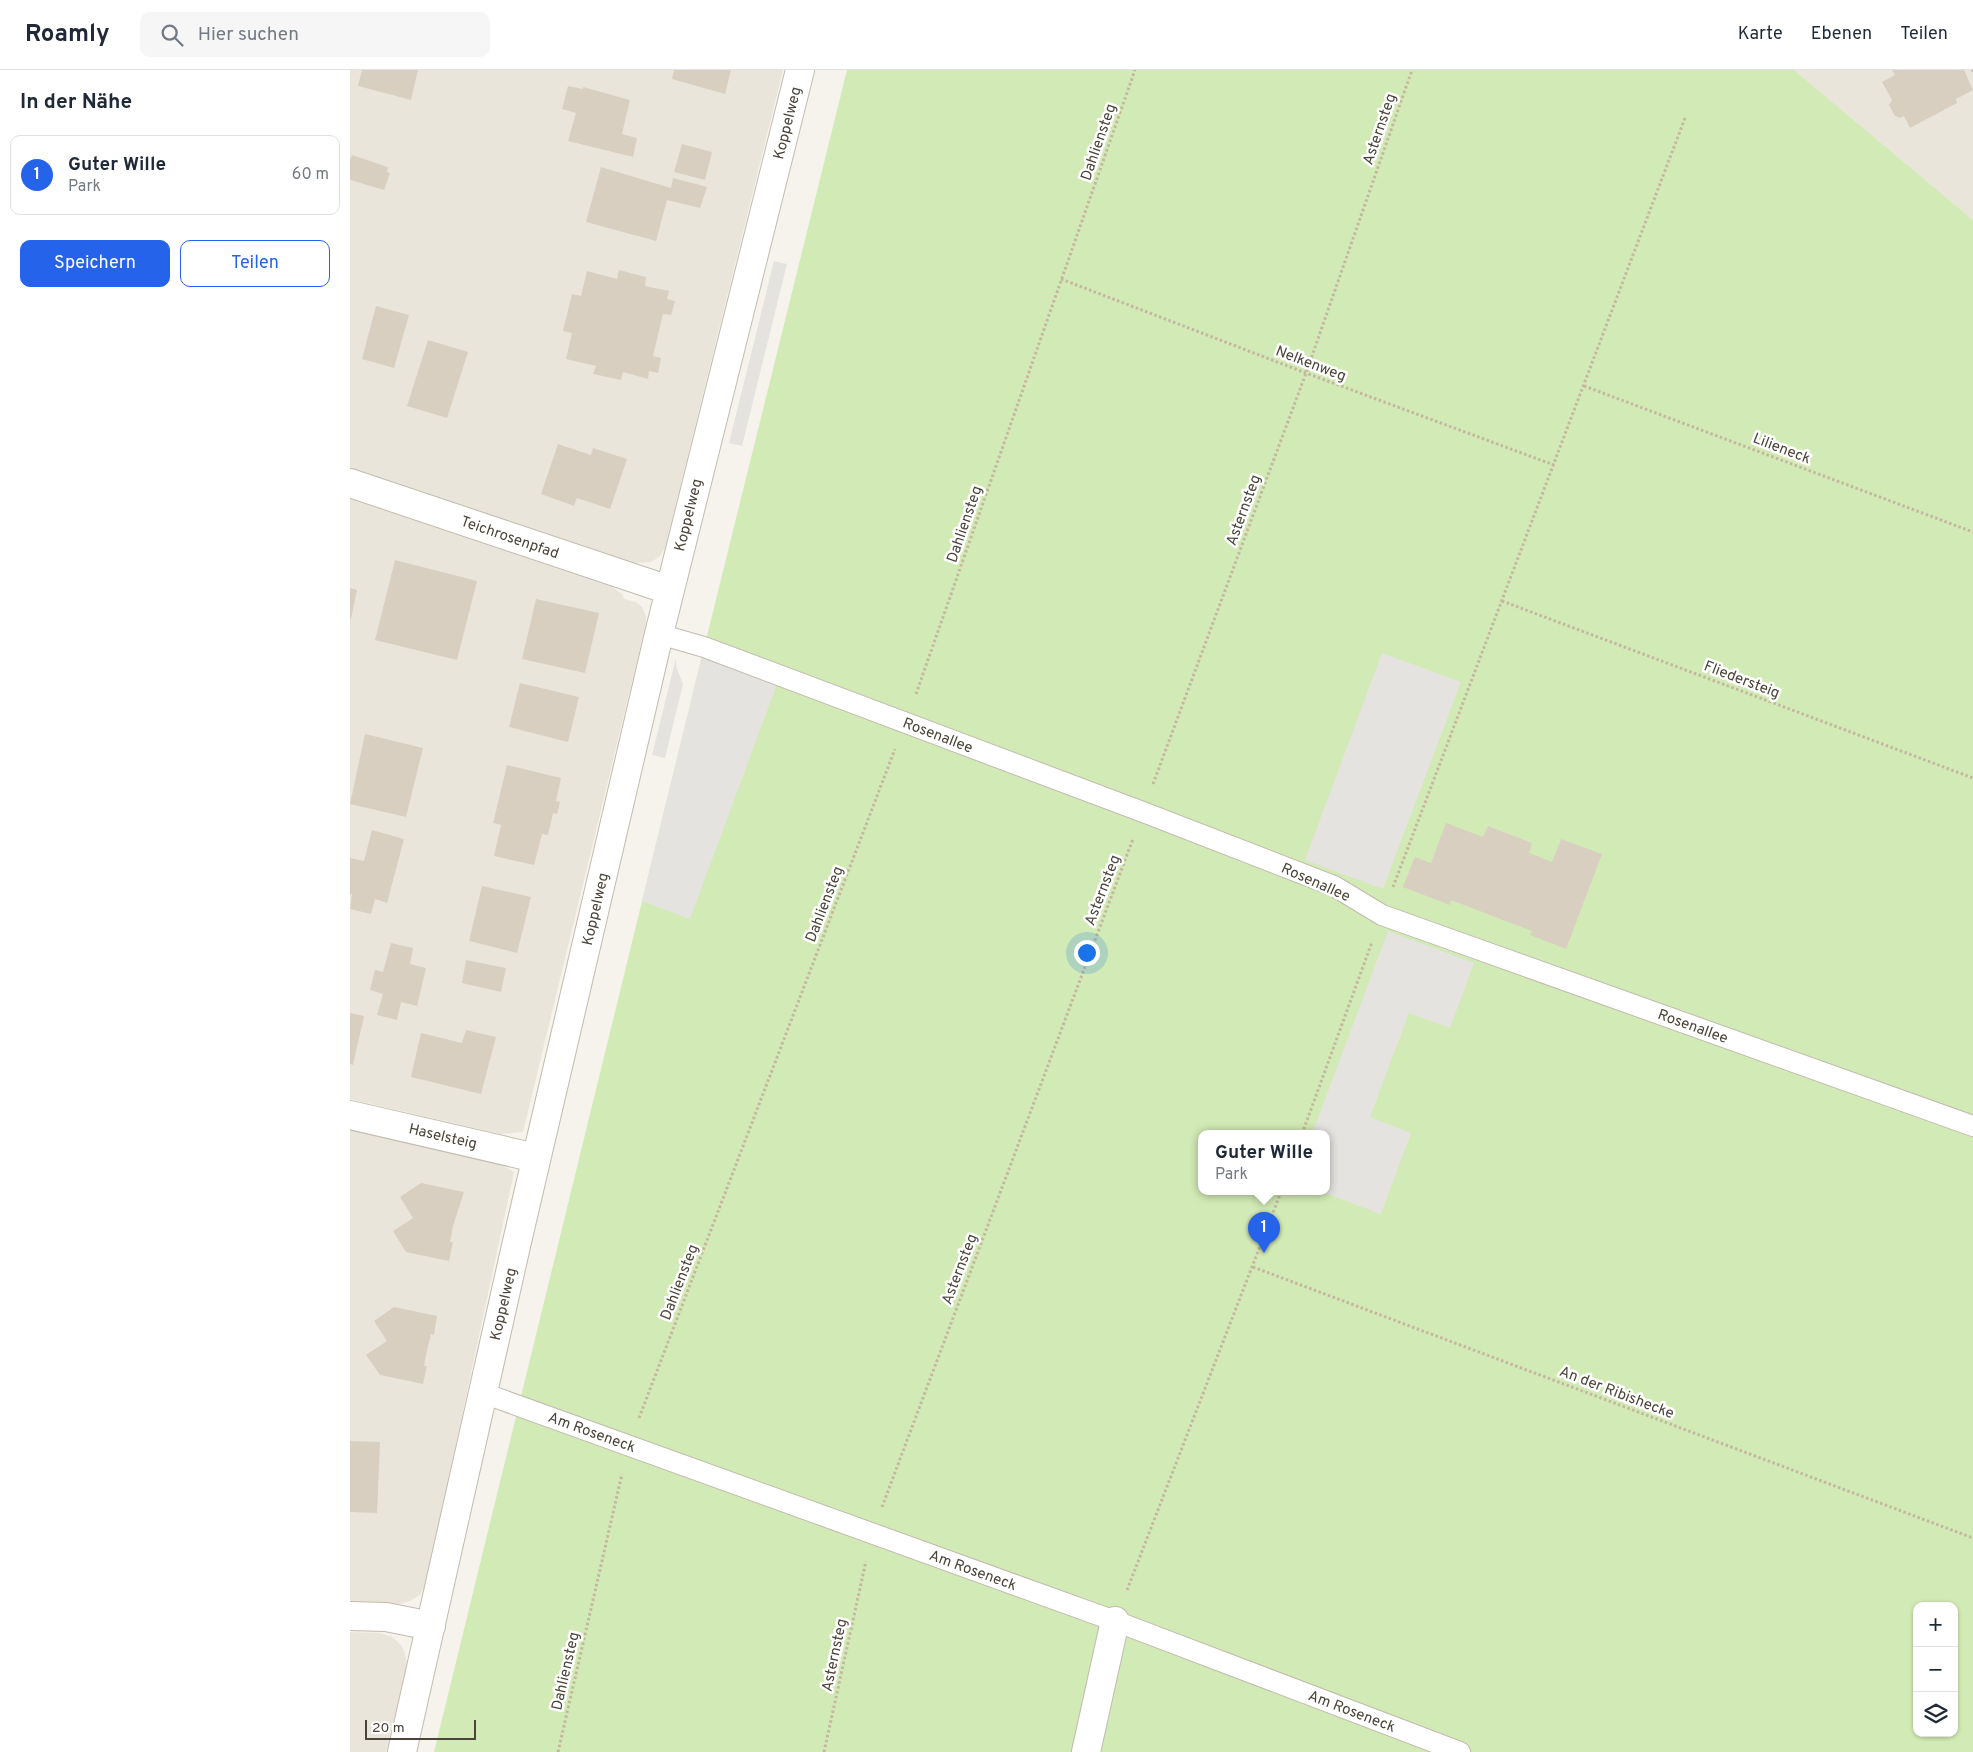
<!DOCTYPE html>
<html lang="de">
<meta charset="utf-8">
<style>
body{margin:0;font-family:Overpass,sans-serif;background:#f6f6f7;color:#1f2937}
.controls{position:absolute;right:15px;bottom:15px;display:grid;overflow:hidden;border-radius:10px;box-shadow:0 1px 4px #0004}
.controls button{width:45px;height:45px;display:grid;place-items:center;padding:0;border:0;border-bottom:1px solid #e0e1e3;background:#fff;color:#1f2937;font:25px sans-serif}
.scale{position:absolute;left:15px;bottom:12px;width:111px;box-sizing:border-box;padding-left:5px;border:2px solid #4b4439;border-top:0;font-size:14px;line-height:18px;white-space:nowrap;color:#4b4439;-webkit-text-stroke:4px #fff;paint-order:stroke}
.you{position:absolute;left:736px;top:882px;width:18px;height:18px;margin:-12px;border:4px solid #fff;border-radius:50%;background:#1a73e8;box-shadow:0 0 0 8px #1a73e833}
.badge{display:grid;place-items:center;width:32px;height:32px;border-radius:50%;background:#2563eb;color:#fff;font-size:16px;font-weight:700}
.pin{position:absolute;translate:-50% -41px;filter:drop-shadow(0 1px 2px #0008)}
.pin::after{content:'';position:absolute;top:26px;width:18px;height:15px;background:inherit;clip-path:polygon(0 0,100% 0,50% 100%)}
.popup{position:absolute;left:848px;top:1060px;width:132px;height:65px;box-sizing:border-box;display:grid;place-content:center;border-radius:10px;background:#fff;filter:drop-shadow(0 1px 4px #0005);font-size:16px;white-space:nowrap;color:#747a83}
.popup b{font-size:19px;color:#1f2937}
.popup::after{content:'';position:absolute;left:50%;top:100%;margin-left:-10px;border:10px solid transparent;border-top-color:#fff}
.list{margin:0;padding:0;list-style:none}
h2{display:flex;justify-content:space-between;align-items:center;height:65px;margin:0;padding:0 20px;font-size:21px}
h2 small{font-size:16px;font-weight:400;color:#747a83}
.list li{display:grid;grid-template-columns:32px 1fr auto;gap:15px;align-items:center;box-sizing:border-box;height:80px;margin:0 10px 10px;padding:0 10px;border:1px solid #e0e1e3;border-radius:10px}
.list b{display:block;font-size:19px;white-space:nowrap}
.list p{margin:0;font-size:16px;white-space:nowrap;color:#747a83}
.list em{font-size:16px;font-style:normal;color:#747a83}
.actions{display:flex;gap:10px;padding:15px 20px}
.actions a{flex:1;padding:11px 0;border:1px solid #2563eb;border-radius:10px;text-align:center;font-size:18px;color:#2563eb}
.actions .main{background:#2563eb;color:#fff}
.icon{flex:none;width:28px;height:28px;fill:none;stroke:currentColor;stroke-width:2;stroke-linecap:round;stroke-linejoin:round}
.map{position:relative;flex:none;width:1623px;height:1682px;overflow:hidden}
header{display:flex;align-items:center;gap:30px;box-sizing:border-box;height:70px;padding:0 25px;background:#fff;border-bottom:1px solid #e0e1e3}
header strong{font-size:24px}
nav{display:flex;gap:28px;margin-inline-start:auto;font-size:18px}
.search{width:350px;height:45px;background:#f6f6f7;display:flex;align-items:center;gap:12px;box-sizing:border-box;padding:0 18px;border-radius:10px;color:#747a83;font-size:19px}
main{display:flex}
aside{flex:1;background:#fff}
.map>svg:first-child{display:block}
.residential{fill:#eae5da}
.green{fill:#d2eab5;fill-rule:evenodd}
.parking{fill:#e5e3e0}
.building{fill:#d8cfc1}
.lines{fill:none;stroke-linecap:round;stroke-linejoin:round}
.lane-casing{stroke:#c2bbae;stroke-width:22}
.street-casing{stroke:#c2bbae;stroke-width:30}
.path{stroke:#c4b79f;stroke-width:3;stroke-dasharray:2.5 2.5;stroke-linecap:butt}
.lane{stroke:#fff;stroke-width:20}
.street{stroke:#fff;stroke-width:28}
.labels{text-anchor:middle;stroke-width:5;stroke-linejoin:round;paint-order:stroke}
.street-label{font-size:15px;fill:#4b4439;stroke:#fff}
</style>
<header>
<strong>Roamly</strong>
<div class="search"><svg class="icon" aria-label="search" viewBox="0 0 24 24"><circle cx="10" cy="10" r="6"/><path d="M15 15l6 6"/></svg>Hier suchen</div>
<nav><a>Karte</a><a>Ebenen</a><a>Teilen</a></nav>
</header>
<main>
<aside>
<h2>In der Nähe<small></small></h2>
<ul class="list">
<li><span class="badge">1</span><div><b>Guter Wille</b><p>Park</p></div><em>60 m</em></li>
</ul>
<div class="actions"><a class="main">Speichern</a><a>Teilen</a></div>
</aside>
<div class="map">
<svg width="1623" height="1682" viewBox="0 0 1623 1682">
<rect width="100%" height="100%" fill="#f6f3ec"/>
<g class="residential">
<path d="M0,0H433L315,478L309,487L301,492L290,493L253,490L0,406Z"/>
<path d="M1444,0H1623V150Z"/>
<path d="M0,423L248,507L272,524L274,529L286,532L292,537L296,546V554L173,1062L151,1064L0,1029Z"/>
<path d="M0,1059L147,1092L164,1102L76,1514L70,1525L60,1531L49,1534L0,1532Z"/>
<path d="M0,1562L30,1563L42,1567L51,1575L55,1583L57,1595L36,1682H0Z"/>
</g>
<path class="green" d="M497,0H1444L1623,150V1682H84L352,586ZM852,1064H976V1122H852ZM1567,1536H1604V1663H1567Z"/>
<g class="parking">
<path d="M424,191L437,194L392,376L379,373Z"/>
<path d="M1032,583L1111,612L1033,819L955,790Z"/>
<path d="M352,586L427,614L340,849L292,831Z"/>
<path d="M326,588V596L333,614L315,688L302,685Z"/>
<path d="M1038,861L1124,893L1100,958L1059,943L1020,1047L1061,1063L1031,1144L972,1122H976V1064H962Z"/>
</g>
<g class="building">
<path d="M12,0H68L61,30L8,16Z"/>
<path d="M324,0H381L375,24L322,9Z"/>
<path d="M1542,0H1614L1623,20L1606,29L1607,33L1560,58L1554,46L1550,48L1545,46L1539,35L1542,30L1532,12L1545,5Z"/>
<path d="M218,16L233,19V17L280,30L272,64L287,68L283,87L218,71L226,43L212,39Z"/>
<path d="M332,74L362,82L355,110L324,102Z"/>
<path d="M2,85L38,97L37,102L40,103L34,120L0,110V90Z"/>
<path d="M251,97L321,118L323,108L357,117L350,138L317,130L306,171L236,152Z"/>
<path d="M269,200L296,207L295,216L319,221L317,229L325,231L321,245L313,244L303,286L311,288L308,303L299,301L298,309L273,302L271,310L243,304L246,296L216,289L222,263L213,261L222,224L231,226L237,201L267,209Z"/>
<path d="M26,236L59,245L44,298L12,289Z"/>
<path d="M78,270L118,282L97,348L57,336Z"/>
<path d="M208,374L241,385L243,378L277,389L260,439L227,428L224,436L191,424Z"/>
<path d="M45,490L127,511L107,590L25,570Z"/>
<path d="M0,518L7,520L1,549H0Z"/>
<path d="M186,529L249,543L235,603L172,589Z"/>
<path d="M170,613L229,627L218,672L159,657Z"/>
<path d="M15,664L73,678L56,747L0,734Z"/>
<path d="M157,695L211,708L206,731L210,732L207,744L203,743L198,765L192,764L184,795L144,786L151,755L143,753Z"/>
<path d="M1096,753L1133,767L1138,756L1182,773L1179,783L1202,792L1211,769L1252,784L1216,879L1180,865L1182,861L1101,830L1100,835L1053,817L1065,787L1081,793Z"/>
<path d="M22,760L54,769L37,833L25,829L21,844L0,839L2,824H0V788L14,791Z"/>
<path d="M132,816L181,827L167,883L119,871Z"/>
<path d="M41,873L63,878L60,894L76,898L67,936L51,932L47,950L27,945L33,924L20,920L25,900L33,902Z"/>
<path d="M116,890L156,898L151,922L112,913Z"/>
<path d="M0,943L14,946L3,995L0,994Z"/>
<path d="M116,960L146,967L131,1024L61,1007L71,963L112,973Z"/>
<path d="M71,1113L114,1122L103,1156L100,1172H103L99,1191L56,1182L43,1161L63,1148L50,1127Z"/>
<path d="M44,1237L87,1246L84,1265L81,1264L77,1280L74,1296H77L73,1314L30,1305L16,1285L37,1271L24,1251Z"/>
<path d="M0,1371L30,1372L27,1443L0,1442Z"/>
</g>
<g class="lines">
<g class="lane-casing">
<g id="lane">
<path d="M309,564L354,577L793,742L984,816L1032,845L1623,1056"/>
<path d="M133,1323L765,1551L1110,1682"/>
</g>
</g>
<g class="street-casing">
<g id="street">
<path d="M0,413L319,520"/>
<path d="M0,1045L186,1088"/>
<path d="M0,1546L36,1547L81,1556"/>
<path d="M52,1682L166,1176L309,564L450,0"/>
<path d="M736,1682L765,1551"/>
</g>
</g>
<g class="path">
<path d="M1622,0L1623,1"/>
<path d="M711,209L956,303L1204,395"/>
<path d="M1234,316L1623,462"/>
<path d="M1152,531L1623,708"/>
<path d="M566,624L785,0"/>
<path d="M803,714L956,303L1062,0"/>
<path d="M1043,817L1335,48"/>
<path d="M952,1064L1022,872"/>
<path d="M903,1197L1623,1468"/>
<path d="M289,1348L545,679"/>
<path d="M532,1437L783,769"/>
<path d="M777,1520L931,1122"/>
<path d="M208,1682L272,1404"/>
<path d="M474,1682L516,1491"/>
</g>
<use href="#lane" class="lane"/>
<use href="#street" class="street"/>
</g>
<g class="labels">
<g class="street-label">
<text transform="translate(437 53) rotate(-76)" y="5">Koppelweg</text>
<text transform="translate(1029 59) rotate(-71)" y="5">Asternsteg</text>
<text transform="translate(748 72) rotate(-71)" y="5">Dahliensteg</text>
<text transform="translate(961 293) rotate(21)" y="5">Nelkenweg</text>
<text transform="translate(1432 378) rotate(21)" y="5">Lilieneck</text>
<text transform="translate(893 440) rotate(-70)" y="5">Asternsteg</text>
<text transform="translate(338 445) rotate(-76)" y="5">Koppelweg</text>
<text transform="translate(614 454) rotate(-71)" y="5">Dahliensteg</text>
<text transform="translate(160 467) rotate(19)" y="5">Teichrosenpfad</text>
<text transform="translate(1392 609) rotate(21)" y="5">Fliedersteig</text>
<text transform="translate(588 665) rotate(21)" y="5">Rosenallee</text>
<text transform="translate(966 812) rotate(24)" y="5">Rosenallee</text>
<text transform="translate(752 820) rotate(-69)" y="5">Asternsteg</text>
<text transform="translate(474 834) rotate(-69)" y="5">Dahliensteg</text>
<text transform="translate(245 839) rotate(-77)" y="5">Koppelweg</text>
<text transform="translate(1343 956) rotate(20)" y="5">Rosenallee</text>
<text transform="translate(93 1066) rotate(13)" y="5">Haselsteig</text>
<text transform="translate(609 1199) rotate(-69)" y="5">Asternsteg</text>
<text transform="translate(329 1212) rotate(-69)" y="5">Dahliensteg</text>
<text transform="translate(153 1234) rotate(-77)" y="5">Koppelweg</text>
<text transform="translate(1267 1322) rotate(21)" y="5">An der Ribishecke</text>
<text transform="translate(242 1362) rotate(20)" y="5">Am Roseneck</text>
<text transform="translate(623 1500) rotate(20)" y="5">Am Roseneck</text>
<text transform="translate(484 1585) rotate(-78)" y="5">Asternsteg</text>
<text transform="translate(215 1601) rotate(-77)" y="5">Dahliensteg</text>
<text transform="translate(1002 1641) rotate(21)" y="5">Am Roseneck</text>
</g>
</g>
</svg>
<div class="controls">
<button>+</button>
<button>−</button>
<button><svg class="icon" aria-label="layers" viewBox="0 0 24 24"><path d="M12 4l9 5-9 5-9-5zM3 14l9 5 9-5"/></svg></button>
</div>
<div class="scale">20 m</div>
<div class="you"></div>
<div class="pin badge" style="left:914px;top:1183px">1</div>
<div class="popup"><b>Guter Wille</b>Park</div>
</div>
</main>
